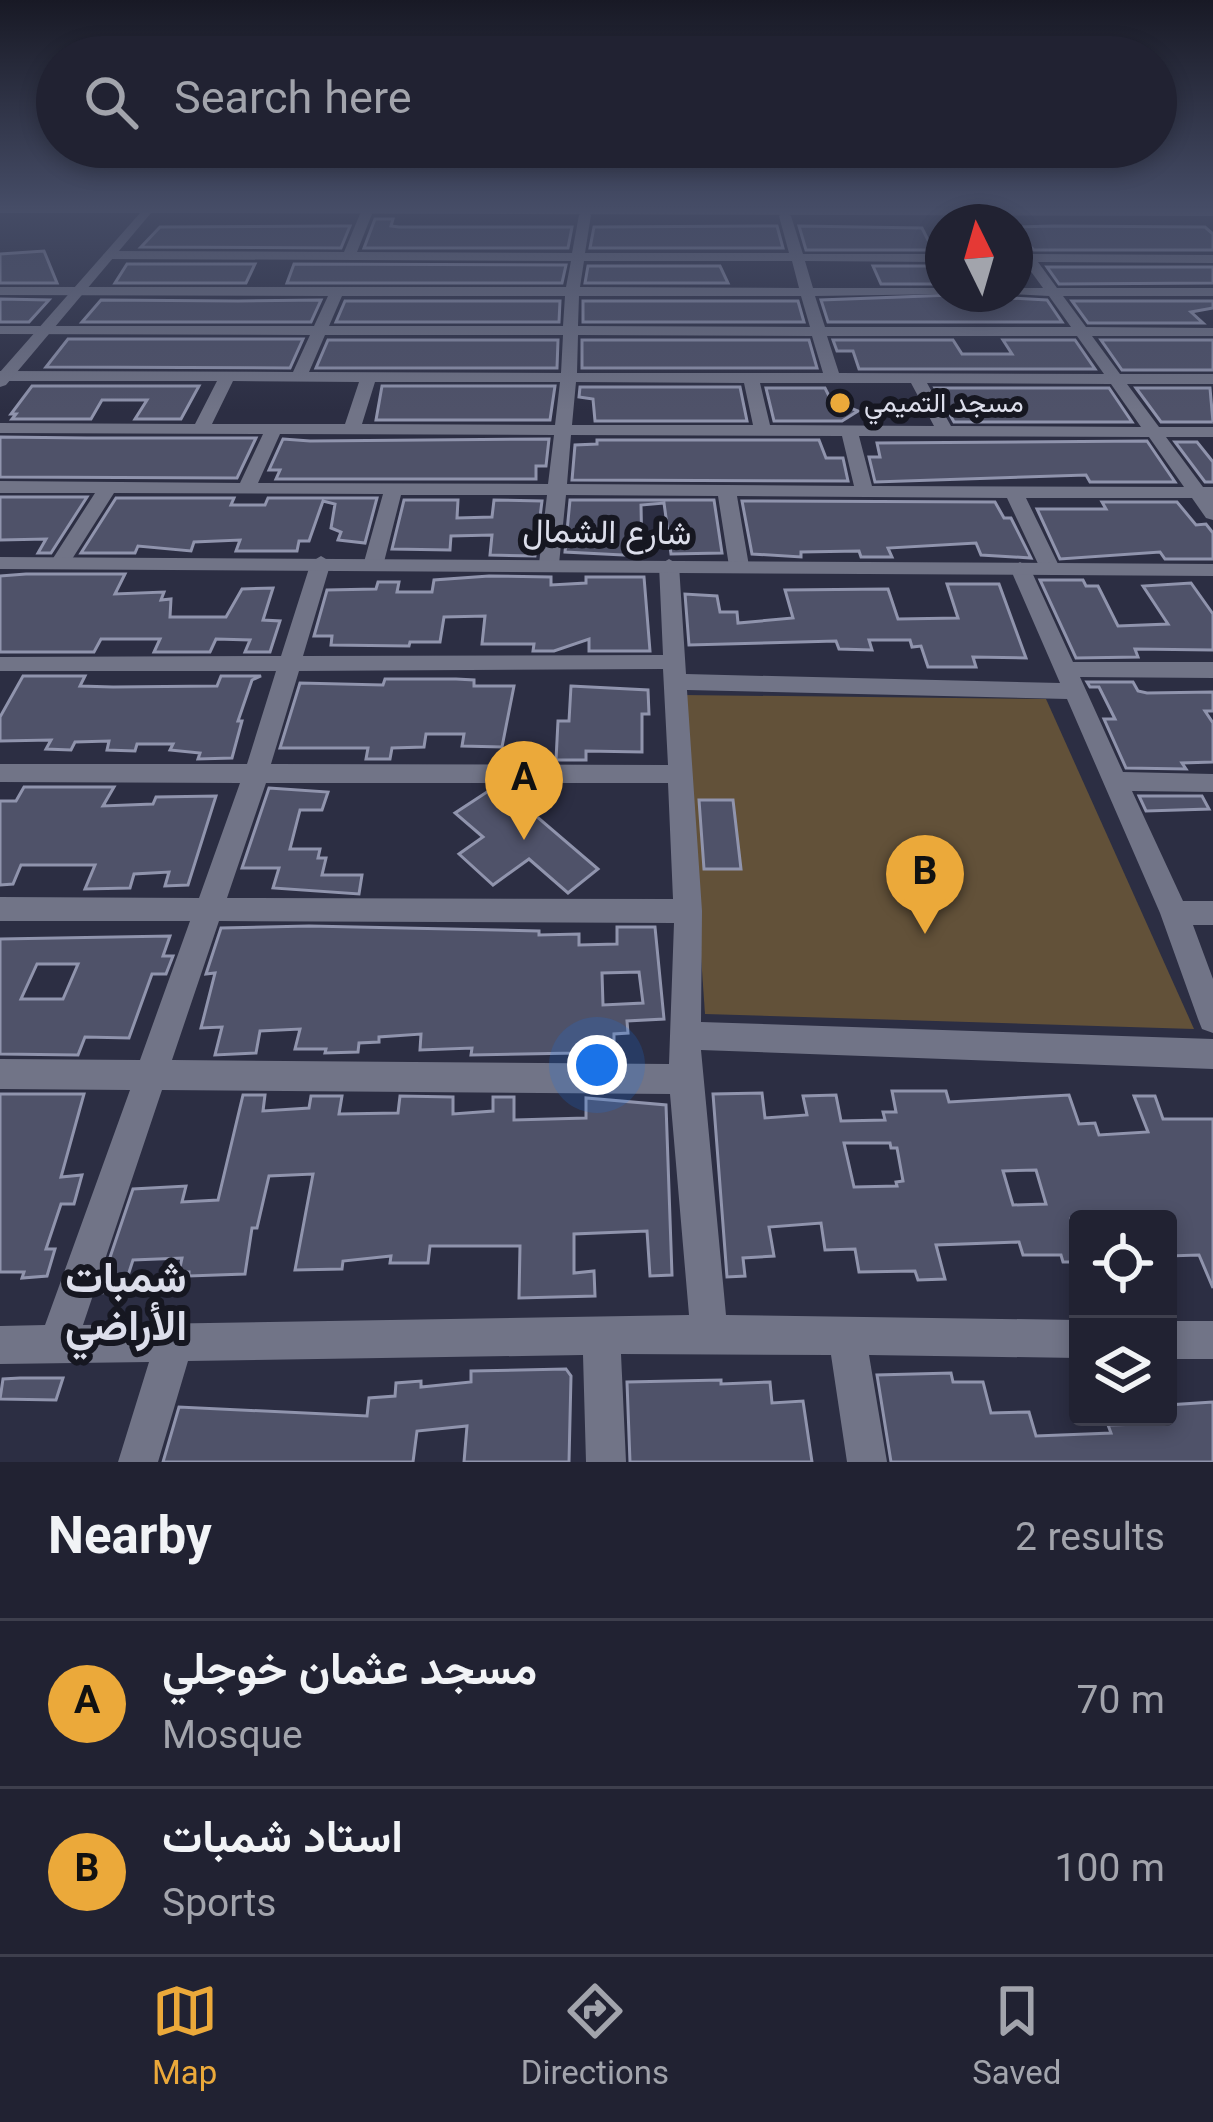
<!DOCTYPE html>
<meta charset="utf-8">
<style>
body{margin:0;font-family:Georgia,Vazirmatn,serif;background:#2d2f3e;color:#f1f3f6}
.controls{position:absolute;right:36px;bottom:36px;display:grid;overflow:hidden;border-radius:12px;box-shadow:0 6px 18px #0003}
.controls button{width:108px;height:108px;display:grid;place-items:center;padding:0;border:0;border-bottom:3px solid #3e3f4d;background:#212232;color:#f1f3f6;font:60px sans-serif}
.compass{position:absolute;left:925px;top:204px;width:108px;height:108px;border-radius:50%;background:#212232;box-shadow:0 6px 18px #0003;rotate:355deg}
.you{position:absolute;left:597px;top:1065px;width:42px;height:42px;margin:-30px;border:9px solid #fff;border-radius:50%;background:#1a73e8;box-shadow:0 0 0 18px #1a73e833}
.badge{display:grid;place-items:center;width:78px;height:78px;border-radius:50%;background:#eba93a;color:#111;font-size:39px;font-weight:700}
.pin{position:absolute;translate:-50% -99px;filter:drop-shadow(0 3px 6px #0008)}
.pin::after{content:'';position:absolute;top:63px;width:42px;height:36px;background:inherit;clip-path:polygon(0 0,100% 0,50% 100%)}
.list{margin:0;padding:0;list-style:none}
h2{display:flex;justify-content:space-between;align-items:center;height:156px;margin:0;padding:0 48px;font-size:51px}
h2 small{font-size:39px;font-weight:400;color:#a2a4ac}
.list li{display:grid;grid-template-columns:78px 1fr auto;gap:36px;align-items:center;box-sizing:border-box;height:168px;padding:0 48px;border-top:3px solid #3e3f4d}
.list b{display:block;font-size:45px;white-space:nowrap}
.list p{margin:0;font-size:39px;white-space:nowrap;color:#a2a4ac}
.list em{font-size:39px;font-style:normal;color:#a2a4ac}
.icon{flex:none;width:66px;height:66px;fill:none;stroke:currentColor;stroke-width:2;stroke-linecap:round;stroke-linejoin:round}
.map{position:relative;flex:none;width:1213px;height:1462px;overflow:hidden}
.search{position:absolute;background:#212232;box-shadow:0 6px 18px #0003;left:36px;right:36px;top:36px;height:132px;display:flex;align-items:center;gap:30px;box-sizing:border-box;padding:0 42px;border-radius:66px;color:#a2a4ac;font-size:45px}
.sheet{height:492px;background:#212232}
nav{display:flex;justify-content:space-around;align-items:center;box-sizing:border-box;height:168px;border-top:3px solid #3e3f4d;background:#212232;font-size:33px;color:#a2a4ac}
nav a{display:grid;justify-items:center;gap:6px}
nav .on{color:#eba93a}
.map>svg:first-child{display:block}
.green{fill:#625139}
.building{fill:#4f5269;stroke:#9094ad;stroke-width:3;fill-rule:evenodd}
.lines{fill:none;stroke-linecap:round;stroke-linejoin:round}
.minor{fill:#717487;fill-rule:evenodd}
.tertiary{fill:#717487;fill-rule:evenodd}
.poi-dot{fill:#eba93a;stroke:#161721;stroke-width:4.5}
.labels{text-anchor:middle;stroke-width:12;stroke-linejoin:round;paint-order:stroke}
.far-poi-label{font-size:27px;fill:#dcdeeb;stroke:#161721;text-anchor:start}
.street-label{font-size:33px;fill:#dcdeeb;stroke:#161721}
.near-neighbourhood-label{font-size:42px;font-weight:bold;fill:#dcdeeb;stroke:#161721}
</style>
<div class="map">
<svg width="1213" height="1462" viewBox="0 0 1213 1462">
<rect width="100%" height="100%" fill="#2c2e43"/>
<path class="green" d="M683,695L1046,699L1194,1029L705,1014Z"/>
<g class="building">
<path d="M375,219H393L391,226L399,227H572L568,248H364Z"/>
<path d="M342,226H350L341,248L141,247L160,227Z"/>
<path d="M777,226L783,248H590L594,227Z"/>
<path d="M799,226L922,228L933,250H806Z"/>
<path d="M1053,226L1205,227L1213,234V250H1034L1015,232V227Z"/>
<path d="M44,251L57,283H0V254Z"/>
<path d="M127,264H255L246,283H115Z"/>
<path d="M294,264L566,265L562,283H287Z"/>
<path d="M588,266H720L728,283H585Z"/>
<path d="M873,266H942L943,284H881Z"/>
<path d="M1047,267H1213V283L1059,284Z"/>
<path d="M953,295L1047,300L1062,322H828L821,300Z"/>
<path d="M0,299L49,300L29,322H0Z"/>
<path d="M101,300L238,301L321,300L311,322H82Z"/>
<path d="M345,301H560L559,322H336Z"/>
<path d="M583,301H798L804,322H583Z"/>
<path d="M1072,301H1213V308L1191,312L1203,323H1088Z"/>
<path d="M68,339H303L290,368L46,367Z"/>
<path d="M328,340H558L557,368H316Z"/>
<path d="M582,340H809L817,368H582Z"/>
<path d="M833,340H953L962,354H1012L1003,340H1075L1095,369H859L853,351H837Z"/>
<path d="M1101,340H1213V370H1122Z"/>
<path d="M32,386H199L181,419H135L147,400H102L91,419H12L16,414H11Z"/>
<path d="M382,386H555L550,420H376Z"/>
<path d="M580,387H740L747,421H595L593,399L579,397Z"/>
<path d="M766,388H825L831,400L858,411L842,421H774Z"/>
<path d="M935,388H1109L1132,422H954Z"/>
<path d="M1136,388H1210L1213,422H1161Z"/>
<path d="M0,437L87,438H256L237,478L0,477Z"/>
<path d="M283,439L310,441L549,439L546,466H536V479H276L280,470H269Z"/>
<path d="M597,440H819L826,458H843L848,481L572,480L575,445L597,444Z"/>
<path d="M1147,441L1175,482H1090L1086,475L875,482L869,457H880L877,443Z"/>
<path d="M1175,442H1197L1213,462V482H1205Z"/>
<path d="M0,497H87L51,553H38L46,539L0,540Z"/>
<path d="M116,498H234L231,505H265L268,498H377L365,543L338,540L341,532L331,528L335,504L323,501L309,541H299L297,551H236L240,540L194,542L191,551L138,546L135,553H81Z"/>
<path d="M404,500H458L457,518L492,517L494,500L542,501L535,556L490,555L492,535L451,536L450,550L392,549Z"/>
<path d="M570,500H714L722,553L671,554L664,503L641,505L642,556L565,552Z"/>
<path d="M742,501L995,502L1004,518H1011L1031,558L981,555L976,543L888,548L892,557H861L859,551L801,552V557L752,554Z"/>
<path d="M1102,502H1177L1196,525L1206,524L1213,533V559H1165L1160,552L1060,559L1037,509H1106Z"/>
<path d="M26,574H125L115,594L164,592L161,600L171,599L170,617H226L242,589L273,588L263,620L280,621L270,652H245L250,640L216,639L210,652H154L160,639H101L94,652H0V576Z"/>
<path d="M489,576L551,577V585L586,583V577H644L650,651H589V639L554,651H533L534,644H482L485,616L444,617L440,642H410L409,646L331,645L332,636H314L327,590L376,589L378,582H399L397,592H432L434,580Z"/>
<path d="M1040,580H1083L1086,586H1098L1118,626L1168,624L1143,586L1191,583L1213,614V650L1135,649L1138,657L1076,658Z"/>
<path d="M947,584H999L1026,658L973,657L976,667H928L921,646L912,647L910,640H869L872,650L839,649L836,641L689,645L685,594L717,596L720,612H737L738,623L793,618L785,590L888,589L898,619L958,618Z"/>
<path d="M23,676H85L80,686L113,687L217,686L221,676H261L252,680L238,721H242L232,758L198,759L200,753L170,750L173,744H137L135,751L107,750L109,741L75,742L71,750L46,749L51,740L0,741V717Z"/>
<path d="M385,679H456L474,680V686H514L502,747L462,746L464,734H426L424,747L392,748L390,759H366L368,748H280L300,683L383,685Z"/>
<path d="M1087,682H1133L1138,691L1147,693L1213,692V711H1205L1213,723V762L1182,763L1186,769L1126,768L1104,719H1115L1099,687H1090Z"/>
<path d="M571,686L648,690L649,714H642V752L586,751V760H556L558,721H569Z"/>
<path d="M24,787H114L103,806L153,804L156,797L216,796L188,885L165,886L169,872L134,874L130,888L85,889L95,865H21L13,884L0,885V801H16Z"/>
<path d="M269,788L328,792L322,810H300L290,849H320L318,858H326L322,875H362L359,894L273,888L279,868H242Z"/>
<path d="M493,788L530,818L535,815L598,869L568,893L529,859L493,885L459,854L483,837L455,813Z"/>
<path d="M1139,796H1202L1209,809L1146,811Z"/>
<path d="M699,800H733L741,869H704Z"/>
<path d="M309,926L539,931V935L579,934V945L617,944V927H655L664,1019L627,1021L628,1033L614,1034V1043L577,1045V1053L471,1055L472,1048L420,1050L421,1034L379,1037V1042L359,1043L358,1052L325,1053L326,1049H295L300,1029L260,1031L256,1053L215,1055L222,1027L201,1028L215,973L206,974L221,928ZM639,972L643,1003L603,1005L602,973Z"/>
<path d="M170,936L163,956H173L166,974H152L129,1038L85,1037L78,1055L0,1054V939ZM37,964H78L63,999H21Z"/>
<path d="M892,1091H946L949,1102L1069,1095L1079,1124L1095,1123L1099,1135L1148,1132L1134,1096H1155L1163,1119H1213V1288L1199,1255L1168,1256V1219H1071L1078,1262H1063L1061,1255H1023L1019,1242L936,1245L945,1279L918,1280L915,1271L859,1272L855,1249L825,1250L821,1223L769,1227L774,1256L743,1258L745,1276L727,1277L713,1094L762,1093L765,1118L807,1115L803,1096L836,1095L841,1121L885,1120L883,1112H896ZM844,1143H890L891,1148H897L903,1181L896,1182L897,1186L854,1187ZM1036,1170L1046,1204L1013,1205L1003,1171Z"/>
<path d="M0,1094H84L61,1177L82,1175L74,1204H61L46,1249H55L47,1276L22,1278L24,1272H0Z"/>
<path d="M243,1095H265L263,1111L309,1108L311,1096H342L339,1114L398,1113L400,1096L453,1097V1114L493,1111V1097H514V1120L586,1118V1098L666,1105L672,1275L650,1276L647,1231L574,1234V1273L594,1271L595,1296L519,1298L520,1246H430L428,1263H390L391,1256L343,1261L342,1269L295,1270L313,1174L269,1176L257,1228H252L245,1274L189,1276V1272H179L182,1258L133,1260L123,1291L98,1293L133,1189L186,1186L182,1202L218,1200Z"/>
<path d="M566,1369L571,1376L569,1462H464L467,1426L417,1431L413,1462H163L179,1407L367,1416L369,1398L395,1396L396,1383L421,1381V1387L471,1382V1371Z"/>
<path d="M951,1373L953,1382H983L991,1413L1029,1412L1036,1436L1111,1433L1108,1425L1142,1424L1140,1417H1168V1405L1213,1402V1462H891L877,1375Z"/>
<path d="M20,1378H63L56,1400L0,1399L3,1379Z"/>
<path d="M721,1380V1384L770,1382L772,1403L803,1401L812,1462H630L627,1382Z"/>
</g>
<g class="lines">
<g class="minor">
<path d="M366,210L372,214L357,252L572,253L579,215L585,211L591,215L585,253H789L779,216L785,212L791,216L803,254H943V262L805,261L813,288H943V294H949L815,296L825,327H1071L1049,296L1009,294H1015V288H1043L1024,262L1015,261L1019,254L1015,236L1032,254L1213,255V263L1038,262L1057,288H1213V296H1063L1086,327L1213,328V336H1092L1120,374H1213V384H1127L1159,427H1213V437H1166L1203,487H1213V520L1206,518L1192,498H1026L1060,568L1050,574L1040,568L1007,498L737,496L749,566L739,572L729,566L718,496L566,495L559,564L549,570L539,564L547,495H401L384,562L374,568L364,562L383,494L114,493L67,567H53L50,563L95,493H0V481L240,483L263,434L0,433V423L195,424L217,381H0V371L293,372L310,335L0,334V326H314L328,296L0,295V287H566L571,261L110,259L103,255L110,251L344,252L360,214ZM584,261H792L799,288L580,287ZM342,296H565L563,326H329ZM579,296H801L810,327L578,326ZM325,335H563L561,373L309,372ZM578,335L812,336L823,373H577ZM827,336H1077L1104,374L839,373ZM233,381L359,382L345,424H212ZM375,382H560L555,425L362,424ZM576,382L744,383L753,425H572ZM760,383H911L934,426L770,425ZM927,383L1111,384L1141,427L951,426ZM280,434L554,435L548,484L258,483ZM571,435L842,436L854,486L567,484ZM859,436L1149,437L1184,487L872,486Z"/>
<path d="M998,212L1002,213L1008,222H996L992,216Z"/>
<path d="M321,556L331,562L303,656L663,655L659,565L669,559L679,565L686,674L1060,683L1010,568L1020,562L1030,568L1073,662H1213V678L1080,677L1123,772L1213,774V792L1132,791L1183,901H1213V925H1193L1213,979V1033L1202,1029L1198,1019L1160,913L1067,699L687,690L702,911L701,1022L1213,1039V1069L701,1050L726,1315L1078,1320V1358L869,1355L887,1462H847L831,1355L621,1354L626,1462H586L583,1355L188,1361L158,1462H118L149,1362L0,1364V1326L45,1325L130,1090L0,1089V1059L140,1060L190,921H0V897L199,898L240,783L0,782V764H247L276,671H0V657L281,656L311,562ZM663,669L668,765L271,764L299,671ZM266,783H668L673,899L227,898ZM219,921L674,923L669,1064L172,1060ZM162,1090L670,1094L689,1315L83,1325Z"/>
<rect x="1168" y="1321" width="45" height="38"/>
</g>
<g class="tertiary">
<path d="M0,206L1213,208V216L151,213L6,385L0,387V372L140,213H0Z"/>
<path d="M0,557L1213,564V576L0,569Z"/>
</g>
</g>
<linearGradient id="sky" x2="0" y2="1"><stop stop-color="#181925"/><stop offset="0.5" stop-color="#454c66"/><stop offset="1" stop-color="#454c66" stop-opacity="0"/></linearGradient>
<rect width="1213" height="411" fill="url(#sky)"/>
<circle class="poi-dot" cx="840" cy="403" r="12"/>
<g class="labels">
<g class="far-poi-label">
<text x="864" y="412">مسجد التميمي</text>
</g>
<g class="street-label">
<text transform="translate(607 531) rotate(1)" y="12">شارع الشمال</text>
</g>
<g class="near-neighbourhood-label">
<text x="126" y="1292">شمبات<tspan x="126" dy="48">الأراضي</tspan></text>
</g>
</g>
</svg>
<div class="controls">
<button><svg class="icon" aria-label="locate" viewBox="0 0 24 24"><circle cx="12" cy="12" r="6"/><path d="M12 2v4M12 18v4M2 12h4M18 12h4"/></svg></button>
<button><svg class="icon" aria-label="layers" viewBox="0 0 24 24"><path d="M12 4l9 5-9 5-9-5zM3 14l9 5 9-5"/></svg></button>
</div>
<svg class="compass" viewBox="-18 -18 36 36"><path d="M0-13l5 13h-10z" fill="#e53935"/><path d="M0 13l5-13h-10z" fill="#a2a4ac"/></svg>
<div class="you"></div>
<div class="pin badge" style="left:524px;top:840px">A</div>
<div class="pin badge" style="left:925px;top:934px">B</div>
<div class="search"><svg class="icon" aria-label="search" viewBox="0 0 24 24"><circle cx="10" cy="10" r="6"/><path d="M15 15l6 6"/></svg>Search here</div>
</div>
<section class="sheet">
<h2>Nearby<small>2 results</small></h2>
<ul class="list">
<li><span class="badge">A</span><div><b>مسجد عثمان خوجلي</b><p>Mosque</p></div><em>70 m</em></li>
<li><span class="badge">B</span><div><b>استاد شمبات</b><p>Sports</p></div><em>100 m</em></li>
</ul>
</section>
<nav>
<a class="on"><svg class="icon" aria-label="map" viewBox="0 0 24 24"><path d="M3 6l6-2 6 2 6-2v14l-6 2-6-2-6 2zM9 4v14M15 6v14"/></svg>Map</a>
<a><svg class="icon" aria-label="directions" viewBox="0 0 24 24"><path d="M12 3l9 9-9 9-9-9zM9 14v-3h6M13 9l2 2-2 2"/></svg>Directions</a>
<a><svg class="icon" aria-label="saved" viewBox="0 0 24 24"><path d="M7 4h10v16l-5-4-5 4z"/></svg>Saved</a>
</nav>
